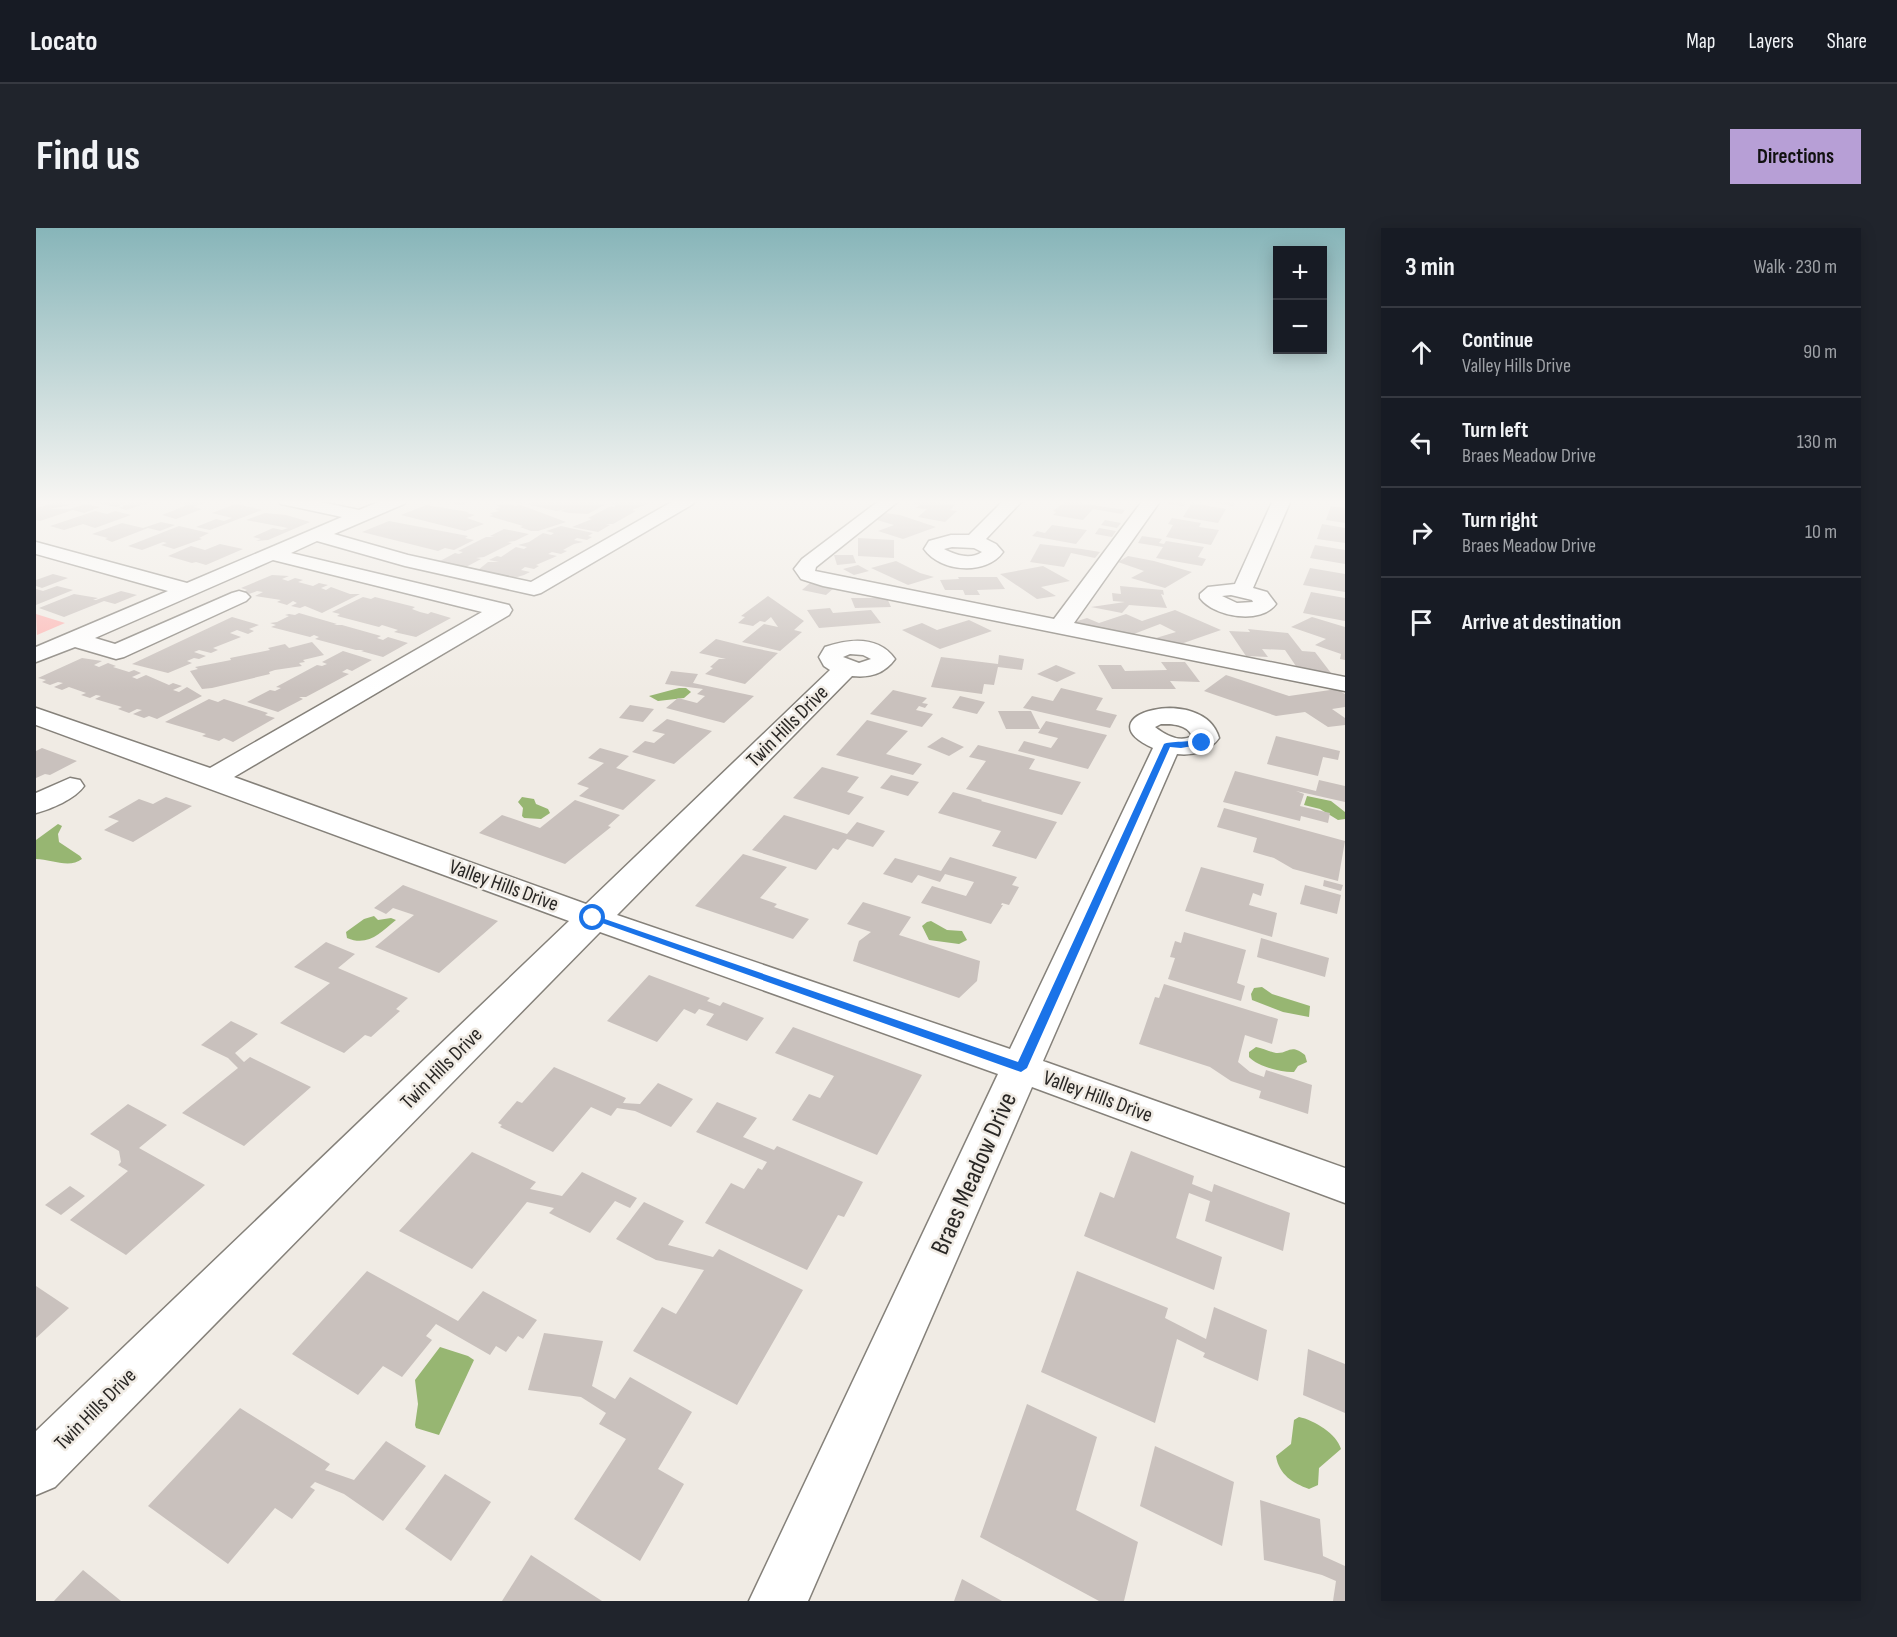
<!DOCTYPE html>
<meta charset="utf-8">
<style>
body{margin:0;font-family:"Sofia Sans Condensed",sans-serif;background:#20242c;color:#f1f3f6}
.controls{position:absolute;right:18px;top:18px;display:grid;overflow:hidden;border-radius:0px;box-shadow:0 3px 15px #0003}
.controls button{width:54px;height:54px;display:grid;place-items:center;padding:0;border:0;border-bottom:2px solid #363941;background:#171b24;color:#f1f3f6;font:30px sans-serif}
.stop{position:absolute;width:18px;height:18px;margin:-14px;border:4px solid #1a73e8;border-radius:50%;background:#fff}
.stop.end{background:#1a73e8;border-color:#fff;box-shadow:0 2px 6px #0008}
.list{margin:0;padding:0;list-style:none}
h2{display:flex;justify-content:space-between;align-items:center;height:78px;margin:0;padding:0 24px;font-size:26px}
h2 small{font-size:20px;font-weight:400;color:#9ea1a6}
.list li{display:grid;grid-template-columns:39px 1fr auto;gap:18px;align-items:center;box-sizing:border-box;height:90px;padding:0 24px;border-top:2px solid #363941}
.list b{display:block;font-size:22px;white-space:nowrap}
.list p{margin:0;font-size:20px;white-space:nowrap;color:#9ea1a6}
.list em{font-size:20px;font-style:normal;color:#9ea1a6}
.icon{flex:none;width:33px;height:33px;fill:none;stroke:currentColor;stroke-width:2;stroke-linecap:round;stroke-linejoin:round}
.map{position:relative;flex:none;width:1309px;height:1373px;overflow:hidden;border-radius:0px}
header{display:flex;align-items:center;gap:36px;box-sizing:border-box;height:84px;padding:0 30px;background:#171b24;border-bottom:2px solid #363941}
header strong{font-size:28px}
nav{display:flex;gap:33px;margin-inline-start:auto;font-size:21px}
.intro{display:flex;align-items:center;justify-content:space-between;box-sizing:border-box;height:144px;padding:0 36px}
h1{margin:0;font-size:42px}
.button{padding:15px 27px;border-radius:0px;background:#b79fd6;color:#111;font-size:21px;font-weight:700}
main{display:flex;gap:36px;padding:0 36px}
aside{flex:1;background:#171b24;border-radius:0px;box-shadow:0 3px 15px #0003}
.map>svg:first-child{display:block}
.green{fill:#fdb5b3}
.water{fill:#97b672}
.building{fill:#c9c1bd}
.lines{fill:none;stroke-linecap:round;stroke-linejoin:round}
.minor-casing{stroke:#85817a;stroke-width:3}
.minor{fill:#fff;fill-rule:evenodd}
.route{fill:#1a73e8}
.labels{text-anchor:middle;stroke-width:5;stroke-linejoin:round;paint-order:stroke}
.street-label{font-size:21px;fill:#292725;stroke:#f0ebe4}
.near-street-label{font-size:26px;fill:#292725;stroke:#f0ebe4}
</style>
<header>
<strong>Locato</strong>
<nav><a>Map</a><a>Layers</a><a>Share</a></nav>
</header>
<div class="intro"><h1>Find us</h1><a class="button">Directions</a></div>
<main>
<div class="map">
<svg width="1309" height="1373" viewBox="0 0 1309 1373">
<rect width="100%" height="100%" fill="#f0ebe4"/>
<path class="green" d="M0,386L29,395L1,407Z"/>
<g class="water">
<path d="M643,460H650L655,464L648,470L622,473L613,468Z"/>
<path d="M1271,568L1295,573L1309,584V591L1302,592L1284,581L1268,577Z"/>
<path d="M486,569L498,571L500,576L512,581L514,585L505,591L488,590L486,588L487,580L482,574Z"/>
<path d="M22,596L26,598L22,606L23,614L44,628L46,631C33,641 15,631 0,631V612Z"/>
<path d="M338,688L342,692L355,690L360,692C344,705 332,719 311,710L310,704L328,691Z"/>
<path d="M895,693L911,702L926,703L931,712L923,716L893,712L886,698L891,694Z"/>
<path d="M1226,759L1236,766L1274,778L1273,789L1247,784L1216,772L1215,766L1218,760Z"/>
<path d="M1220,819C1227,820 1234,824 1240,825C1253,826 1254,815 1269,827L1271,834L1262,838L1258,844C1246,845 1221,838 1213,829V824Z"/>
<path d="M404,1119L432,1128L438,1132L403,1207L380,1200L379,1197L382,1176L379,1152Z"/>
<path d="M1263,1189C1278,1192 1301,1206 1305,1221L1283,1240L1282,1257L1273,1261C1257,1255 1243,1247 1240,1228L1255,1216L1258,1192Z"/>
</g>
<g class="building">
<path d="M78,272L91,275L80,279L53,273Z"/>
<path d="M99,272H122L90,282L83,280Z"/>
<path d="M131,272H175L157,279L166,281L140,291L126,287L151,277Z"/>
<path d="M397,272H438L425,277Z"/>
<path d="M481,272H558L564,274L561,276L568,277L552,286L533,285L524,283L530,281L520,283L490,276L495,274L491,273L485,276L477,274Z"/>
<path d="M585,272L614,275L596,282L600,283L577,296H570L574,297L562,304L536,299L556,291L552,290L575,278L578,279L580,277L576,276Z"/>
<path d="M882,272L919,277L914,282L921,283L909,294L882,289L891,281L880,280L883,277L876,276Z"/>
<path d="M1130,272H1152L1147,278L1128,275Z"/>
<path d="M1165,272H1200L1197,278Z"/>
<path d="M1030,273L1089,282L1086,286L1057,281L1047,292L1017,287L1020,284L1017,283Z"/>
<path d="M22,274L34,277L14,281H34L49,276L64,279L48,285L37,282L4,293L0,292V280Z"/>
<path d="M470,275L480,278L485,277L530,294L502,303H495L484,299L487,298L453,288L457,287L454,285L463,283L459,281L465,279L460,278Z"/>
<path d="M1156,275L1190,281L1182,295L1147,289Z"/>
<path d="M200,276L226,282L174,302L160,299L180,291L188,293L196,290L176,285Z"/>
<path d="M390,277L433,284L431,285L439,287L431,290L448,296L429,303L365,287Z"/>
<path d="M1295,278L1309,280V295L1290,292Z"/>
<path d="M59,283L71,286L79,283L95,287L59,300L47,296L28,302L14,298Z"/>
<path d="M229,285L250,287L274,294L232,312L220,313L225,311L217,309L237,300L246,302L252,300L210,292Z"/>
<path d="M849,285L864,287L900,299L867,311L842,303L858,297L841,292Z"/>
<path d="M1136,290L1165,295L1163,299L1183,302L1175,317L1130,309L1137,297L1132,296Z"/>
<path d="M1069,292L1085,295L1081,300L1065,297Z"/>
<path d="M353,293L432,308L429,310L438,312L418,322L409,320L402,323L326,304Z"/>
<path d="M125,294L139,297L124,303L112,300L76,314L69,311L72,310L56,306L86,295L107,300Z"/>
<path d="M1286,296L1309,300V315L1281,311Z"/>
<path d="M1016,297L1051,302L1040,316L996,308L1001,303L1009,305Z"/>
<path d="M143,298L173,305L163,310L166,311L138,321L125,317L131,315L127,314L106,322L92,318Z"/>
<path d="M525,298L557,305L552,308L556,309L551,312L541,310L538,312L547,314L538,316L527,322L531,323L525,326L516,324L512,326L521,328L500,337L503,338L498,341L489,339L485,342L494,344L488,347L478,350L442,342L452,334H463L453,332L461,328L465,329L480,319L488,321L491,319L482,317L493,314L507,305L515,307L518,305L510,303Z"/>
<path d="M1063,300L1080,303L1076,309L1059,306Z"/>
<path d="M468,301L493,306L479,313L471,314L476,315L448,329L440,330L445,331L430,339L404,333L419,325L423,326L427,324L422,323L450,309H458L454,308Z"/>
<path d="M1106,308L1126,311L1123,315L1128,316L1130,313L1168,319L1162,329L1170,331L1166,338L1120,330L1127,319L1102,315Z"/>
<path d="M822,310L858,312V330L822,328Z"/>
<path d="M184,316L207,321L170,337L160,334L156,335L132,328L155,318L169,322Z"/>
<path d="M1004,316L1046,321L1064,324L1059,330L1035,325L1028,339L994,334Z"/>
<path d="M1279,317L1309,322V336L1274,330Z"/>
<path d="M798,327H817L820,335L801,337Z"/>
<path d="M1092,328L1118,333L1156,344L1129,360L1095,350L1108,343L1082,334Z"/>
<path d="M860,333L884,345L898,349L872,357L835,340Z"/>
<path d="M822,337L833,343L818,347L807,341Z"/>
<path d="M1007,338L1034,353L1005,359L1020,368L1001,371L964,346Z"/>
<path d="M1274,340L1309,346V364L1267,357Z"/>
<path d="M17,346L32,350L6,360L0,358V352Z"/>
<path d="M236,347L253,348L246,351L252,353L259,350L267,352L262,354L277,358L283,355L292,357L285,360L290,362L295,359L314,366H324L286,385L269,378L264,380L255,378L261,375L257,373L251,377L241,374L245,372L219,368L227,364L221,363L213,366L207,364L211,362L205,360Z"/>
<path d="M922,349H961L969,361L941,362L944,367H929L927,362H909L904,352L923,351Z"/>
<path d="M774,355L798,360L790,367L766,362Z"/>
<path d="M21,358L37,362L0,377V361L7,363Z"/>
<path d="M1084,358L1127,362L1128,367L1125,366L1131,380L1093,377L1086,385L1055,379L1089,374L1077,373L1076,365L1085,366Z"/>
<path d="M85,363L101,367L79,376L68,373L28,389L3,380L38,366L62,370L57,372H60Z"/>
<path d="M1275,364L1309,370V393L1267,385Z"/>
<path d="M732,368L768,393L758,402L766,404L744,423L706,414L728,396L742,399L735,389L729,394L724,393L717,398L702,395L709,389L705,388Z"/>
<path d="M327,369L335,371L339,369L379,379L376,381L384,384L392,386L395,384L415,390L380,409L358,404L362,402L346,397L343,399L301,388L304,386L296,384Z"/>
<path d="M815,370H851L855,379L819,380Z"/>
<path d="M794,380L797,385L835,382L845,395L783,400L771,382Z"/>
<path d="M1139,382L1185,402L1139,418L1120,410L1140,404L1124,396L1090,409L1068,400L1056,403L1038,394L1051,390L1063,395L1090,386L1106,393Z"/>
<path d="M263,385L301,396L298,397H306L345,408L341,410L347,412L352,409L372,415L347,429L325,423L328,422H320L279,411L283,409L278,407L274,409L235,399L240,397L234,395L241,394L253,388L249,387L253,386L259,387Z"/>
<path d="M196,389L223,397L213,401L218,403L212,406L201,402L194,405L205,409L177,420L182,422L175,425L163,422L158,424L170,428L163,431L158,430L151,433L156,435L132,445L96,436Z"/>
<path d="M1276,389L1309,399V432L1304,431L1305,426L1279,417L1290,411L1255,399Z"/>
<path d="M933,392L956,403L904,421L866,402L886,395L901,402Z"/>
<path d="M1212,401L1252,405L1266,423L1279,424L1295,445L1264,444L1249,422L1226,421L1232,429L1210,428L1193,403L1214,404Z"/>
<path d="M680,411L708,418L742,425L709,456L669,446L677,440L674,439L683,431H690L663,425Z"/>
<path d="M276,414L288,427L267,432L269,434L263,435L266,438L239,442L233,444L234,446L176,460L166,461L154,443L162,441L159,439L195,432L194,430L234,422L232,420L249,416L253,420Z"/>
<path d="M307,423L336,432L316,443L311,441L306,444L313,446L270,469H263L267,471L242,484L211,474L234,462L239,463L245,460L240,459L281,437L286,438L291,436L286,434Z"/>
<path d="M963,427L988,431L986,442L962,439L958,457L948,456L946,466L895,459L905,429L962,436Z"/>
<path d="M46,430L66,433L58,437L63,439L72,435L80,438L77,439L93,444L98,442L105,445L96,449L101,451L110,447L133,457L137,455L146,458L137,462L143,464L151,459L166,468L121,491L113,488L108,490L97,486L106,482L101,481L93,485L82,481L86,479L59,471L65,468L60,467L54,470L45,467L50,465L33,459L26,462L18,459L27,455L22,454L14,457L6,454L10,452L2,450Z"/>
<path d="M1125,434H1149L1164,454L1134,453L1140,461H1076L1062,437H1085L1089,443L1131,442Z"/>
<path d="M1020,437L1040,445L1021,454L1001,446Z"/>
<path d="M635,443L662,446L657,455L718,468L688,495L630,480L642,470L661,475L669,468L661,466L667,461L629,456Z"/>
<path d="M1190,447L1253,468L1301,461L1309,466V479L1296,481L1309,490V497L1292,499L1269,484L1240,488L1168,463Z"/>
<path d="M1025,460L1067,470L1060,482L1081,487L1074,500L987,480L996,468L1017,473Z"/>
<path d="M857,462L891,470L886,475L892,476L889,480L883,478L880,482L897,486L886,499L834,486Z"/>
<path d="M924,468L949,474L941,486L916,480Z"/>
<path d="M173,471L182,474L188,471L232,485L229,487L239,490L197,514L188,510L183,513L166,508L170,506L129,494Z"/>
<path d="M594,477L618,481L607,494L583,490Z"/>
<path d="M962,483H995L1004,501H970Z"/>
<path d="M631,491L676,503L638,536L596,524L609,513L618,515L629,506L616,503Z"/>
<path d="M831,492L872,503L850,526L886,536L877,547L800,527Z"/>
<path d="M1010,493L1071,507L1052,541L982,523L988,513L1015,520L1022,510L1002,505Z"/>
<path d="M1240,508L1304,523L1302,532L1287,529L1282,548L1231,536Z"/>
<path d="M906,509L928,519L913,528L891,519Z"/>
<path d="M942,517L999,531L993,541L1045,554L1026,587L930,561L950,533L933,529Z"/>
<path d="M6,520L41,533L14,547L9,546L0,550V523Z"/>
<path d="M564,520L593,528L580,540L620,552L587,582L543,568L553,560L541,556L568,535L552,530Z"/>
<path d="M786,539L823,549L811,564L828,569L813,587L757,570Z"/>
<path d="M1199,543L1280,563L1283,552L1309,558V574L1260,563L1268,566L1264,578L1294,585L1292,595L1265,588L1264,593L1187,574Z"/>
<path d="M855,547L883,554L872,568L844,560Z"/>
<path d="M917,564L946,572L945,573L1021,594L1000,631L956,618L965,603L902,585Z"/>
<path d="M130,569L156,578L97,614L68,602L83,593L72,589L103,571L117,576Z"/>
<path d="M539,572L584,587L572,598L575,599L529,636L443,605L466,587L504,600Z"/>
<path d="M1188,580L1309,613L1302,653L1257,641L1238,630L1217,624L1221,610L1181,599Z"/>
<path d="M748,587L811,606L821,594L849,603L837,619L811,611L802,622L797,620L780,642L716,622Z"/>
<path d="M707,626L751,639L724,670L741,676L738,679L773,691L757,711L659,678Z"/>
<path d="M914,629L981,649L976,657L983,659L973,677L966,675L965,677H967L955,696L885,675L896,658L930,668L938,654L909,646L904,654L882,647L876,655L847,646L859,630L905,643Z"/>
<path d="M1165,639L1228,656L1225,668L1217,665L1213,677L1241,685L1236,709L1149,683Z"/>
<path d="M1288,652L1307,657L1305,663L1287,658Z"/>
<path d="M367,657L462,693L403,745L339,719L378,687L357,680L350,686L338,680Z"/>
<path d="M1269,657L1305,667L1301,686L1264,676Z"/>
<path d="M827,674L875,689L863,707L944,733L941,753L923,770L817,733L823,713L835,704L811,696Z"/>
<path d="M1148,704L1210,722L1201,755L1209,758L1205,773L1132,751L1139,730L1134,729L1139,713L1145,715Z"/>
<path d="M1225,710L1293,730L1289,749L1221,729Z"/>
<path d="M290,714L319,726L302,740L372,770L360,781L364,783L335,809L329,807L308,825L244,795L294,755L258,739Z"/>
<path d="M613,747L674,770L671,773L684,778L687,774L728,790L711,813L670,797L678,786L663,781L659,786L648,781L621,814L571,793Z"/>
<path d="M1128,756L1242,791L1236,816L1209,807L1202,834L1214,844L1228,849L1230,842L1276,857L1272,886L1223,870L1225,863L1195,853L1174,839L1103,816L1119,769L1123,770Z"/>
<path d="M195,793L222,806L199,825L208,834L214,829L275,859L208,918L146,885L202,840L192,830L165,817Z"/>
<path d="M757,799L886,847L841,927L756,892L773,866L784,870L798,848L739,825Z"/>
<path d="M518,839L590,870L587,875L604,876L622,855L657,871L635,899L599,883L581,880L575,888L555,879L517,924L464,899L466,897L462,895L481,873L486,875Z"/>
<path d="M681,874L721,890L707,909L738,922L741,918L827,954L808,989L802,987L771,1042L669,995L695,955L708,961L722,940L726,942L731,934L660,904Z"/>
<path d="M92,876L131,897L103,920L169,957L90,1027L34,992L92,943L82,937L85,934L83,923L54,906Z"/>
<path d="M1095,923L1158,948L1156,956L1176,964L1178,956L1254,985L1247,1023L1169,993L1174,973L1153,965L1140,1010L1186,1029L1178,1062L1048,1008L1064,964L1078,970Z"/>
<path d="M436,924L500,954L494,961L526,968L546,944L601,970L594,980L579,973L554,1005L513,985L518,980L491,974L436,1041L363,1003Z"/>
<path d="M34,958L49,968L25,987L9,977Z"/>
<path d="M608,974L648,993L632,1017L677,1029L683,1021L767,1062L701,1177L597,1123L626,1079L640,1086L668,1042L620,1032L580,1011Z"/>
<path d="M331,1043L422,1093L447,1063L501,1092L487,1111L482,1108L470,1124L460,1118L454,1127L400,1096L390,1108L396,1112L366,1149L347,1138L322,1167L256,1126Z"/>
<path d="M1041,1043L1132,1080L1129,1090L1170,1111L1178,1079L1231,1102L1222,1153L1167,1129L1169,1125L1141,1111L1119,1195L1005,1144Z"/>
<path d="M0,1058L33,1080L0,1110Z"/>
<path d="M508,1105L567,1113L556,1158L579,1171L594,1149L656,1184L622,1241L648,1256L604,1333L538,1291L590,1211L563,1196L570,1185L545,1169L492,1162Z"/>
<path d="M1272,1121L1309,1136V1185L1267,1167Z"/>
<path d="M991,1176L1061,1209L1040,1282L1102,1314L1088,1373H1063L944,1309Z"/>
<path d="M204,1180L294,1236L289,1242L318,1252L350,1213L390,1238L347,1293L308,1266L279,1254L274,1259L279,1262L256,1291L239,1280L192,1336L112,1278Z"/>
<path d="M1119,1218L1198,1254L1186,1318L1104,1278Z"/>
<path d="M409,1246L455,1274L415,1333L369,1301Z"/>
<path d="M1224,1272L1284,1291L1287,1328L1309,1338V1373H1297L1300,1353L1286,1347L1228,1332Z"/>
<path d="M495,1327L566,1373H466Z"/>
<path d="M47,1342L85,1373H18Z"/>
<path d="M926,1351L966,1373H918Z"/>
</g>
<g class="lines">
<g class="minor-casing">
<g id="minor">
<path d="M242,272H275L323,282L347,272H371L368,276L298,306L372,327L495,354L639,272H660L657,276L505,365L498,367L369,338L281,313L255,325L473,377L476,382L473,387L198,549L550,676L794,442L788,438L783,429L789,419C813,411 842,407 859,431C848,446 834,450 816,448L581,687L974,821L1117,520C1044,487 1168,455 1183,510C1174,523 1157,528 1141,526L1007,833L1309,940V975L996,859L772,1373H713L962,846L564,704L19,1259L0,1267V1203L533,693L0,497V480L174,540L446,384L237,332L59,410L79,416L196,365L203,363L210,365L214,369L210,373L88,429L80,431L39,419L0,434V419L132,363L0,326V314L151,355L306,289L245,276ZM814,426L827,427L835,431L823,435L807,429ZM1125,496C1136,496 1151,496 1156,508C1144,515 1129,507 1119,499Z"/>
<path d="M844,272H864L780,339L779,343L1018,391L1107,272H1125L1038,395L1309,449V463L787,358L765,351L758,341L766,331Z"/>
<path d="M968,272H987L950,311L960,316L967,324C950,348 904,344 888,321L893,313L915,307H933ZM916,319L938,320L946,324C934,332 920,327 908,321Z"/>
<path d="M1237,272H1255L1217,360L1231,364L1240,376C1225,397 1178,389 1164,370V366L1172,359L1199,356ZM1195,367L1216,372L1217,374L1201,375L1186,368Z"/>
<path d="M34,550L44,552L48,558C39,571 15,581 0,585V565Z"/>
</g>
</g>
<use href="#minor" class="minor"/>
</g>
<linearGradient id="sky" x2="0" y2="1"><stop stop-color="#87b5b9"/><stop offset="0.59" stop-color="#f8f6f3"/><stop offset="1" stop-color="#f8f6f3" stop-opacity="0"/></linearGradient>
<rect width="1309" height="464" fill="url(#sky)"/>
<path class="route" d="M1166,512L1170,515L1168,516L1145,520L1134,519L991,840L985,844L552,690L560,688L982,834L1128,516C1133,513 1156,514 1166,512Z"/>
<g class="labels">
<g class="street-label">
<text transform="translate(751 498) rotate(-45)" y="7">Twin Hills Drive</text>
<text transform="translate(468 657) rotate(20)" y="7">Valley Hills Drive</text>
<text transform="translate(405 840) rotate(-45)" y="7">Twin Hills Drive</text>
<text transform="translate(1062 868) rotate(20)" y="7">Valley Hills Drive</text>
<text transform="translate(59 1181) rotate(-45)" y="7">Twin Hills Drive</text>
</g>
<g class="near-street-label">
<text transform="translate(937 945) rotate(-66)" y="9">Braes Meadow Drive</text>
</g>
</g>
</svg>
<div class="controls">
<button>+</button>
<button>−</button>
</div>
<div class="stop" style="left:557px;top:690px"></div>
<div class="stop end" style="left:1166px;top:515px"></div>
</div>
<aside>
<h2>3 min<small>Walk · 230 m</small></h2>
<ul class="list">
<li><svg class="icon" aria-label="ahead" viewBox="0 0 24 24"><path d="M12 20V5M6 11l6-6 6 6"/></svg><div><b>Continue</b><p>Valley Hills Drive</p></div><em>90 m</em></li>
<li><svg class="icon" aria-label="left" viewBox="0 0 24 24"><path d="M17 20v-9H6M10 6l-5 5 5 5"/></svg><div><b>Turn left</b><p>Braes Meadow Drive</p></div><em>130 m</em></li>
<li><svg class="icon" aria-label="right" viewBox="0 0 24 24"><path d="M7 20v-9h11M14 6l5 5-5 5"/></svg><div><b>Turn right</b><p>Braes Meadow Drive</p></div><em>10 m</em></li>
<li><svg class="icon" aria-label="arrive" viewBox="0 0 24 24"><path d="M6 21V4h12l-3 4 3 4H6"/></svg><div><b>Arrive at destination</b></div></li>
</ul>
</aside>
</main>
